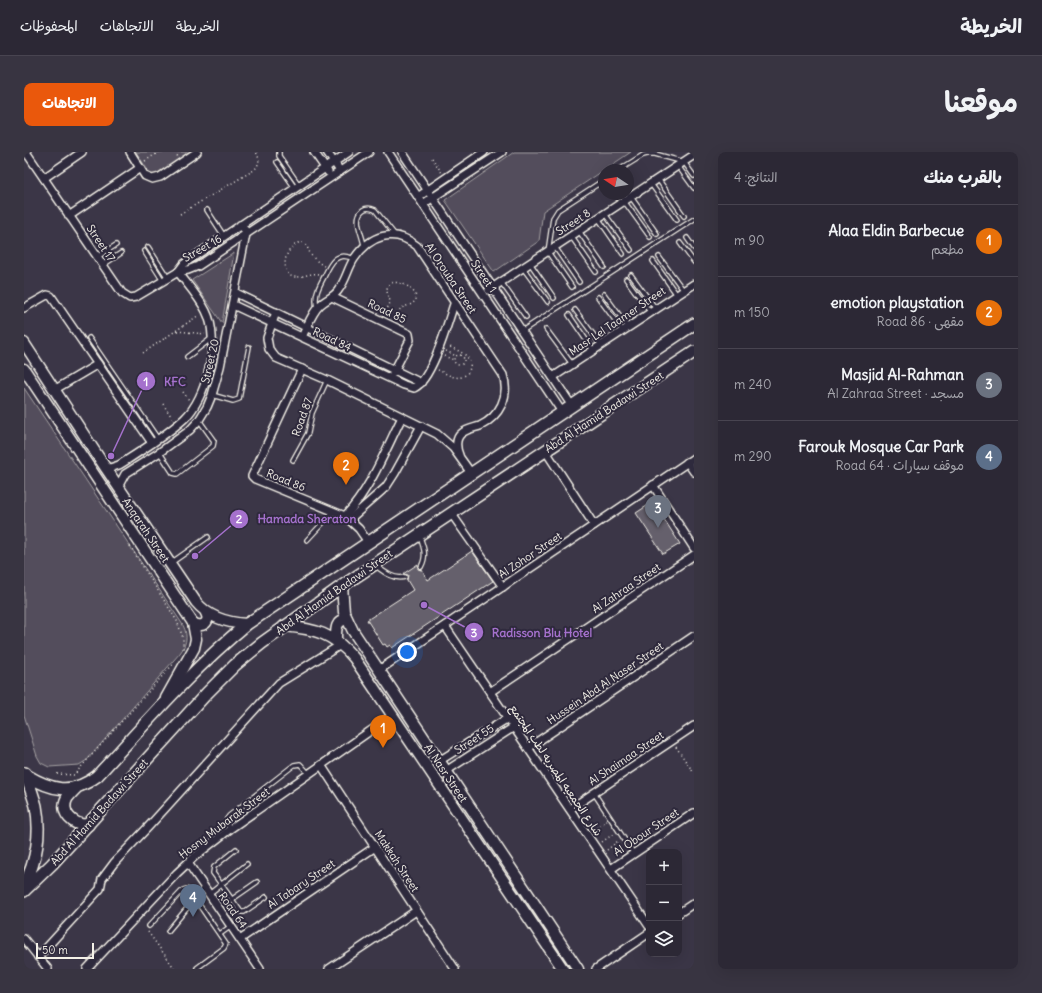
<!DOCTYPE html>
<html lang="ar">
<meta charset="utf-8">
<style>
body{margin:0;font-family:Delius,"Playpen Sans Arabic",sans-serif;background:#383441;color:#f1f3f6;direction:rtl}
.controls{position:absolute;right:12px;bottom:12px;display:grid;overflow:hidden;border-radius:8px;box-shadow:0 4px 16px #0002}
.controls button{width:36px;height:36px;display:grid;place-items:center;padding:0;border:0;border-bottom:1px solid #484450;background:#2c2835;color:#f1f3f6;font:20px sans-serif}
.compass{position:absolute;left:574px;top:12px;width:36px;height:36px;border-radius:50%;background:#2c2835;box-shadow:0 4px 16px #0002;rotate:282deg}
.scale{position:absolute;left:12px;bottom:10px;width:58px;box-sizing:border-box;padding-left:4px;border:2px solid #f4f1e8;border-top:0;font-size:11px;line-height:14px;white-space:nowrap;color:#f4f1e8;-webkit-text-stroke:3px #2f2a3d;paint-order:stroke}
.you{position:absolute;left:383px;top:500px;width:14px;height:14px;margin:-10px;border:3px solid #fff;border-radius:50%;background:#1a73e8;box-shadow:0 0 0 6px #1a73e833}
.badge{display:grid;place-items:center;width:26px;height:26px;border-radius:50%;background:#ea580c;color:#fff;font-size:13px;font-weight:700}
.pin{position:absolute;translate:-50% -33px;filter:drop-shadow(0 1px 2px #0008)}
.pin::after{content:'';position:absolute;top:21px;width:14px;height:12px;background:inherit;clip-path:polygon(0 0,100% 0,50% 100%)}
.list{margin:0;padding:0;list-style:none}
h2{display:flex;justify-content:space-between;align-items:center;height:52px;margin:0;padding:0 16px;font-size:17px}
h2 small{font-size:13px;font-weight:400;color:#a6a6ad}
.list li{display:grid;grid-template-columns:26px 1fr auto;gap:12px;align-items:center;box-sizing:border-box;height:72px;padding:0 16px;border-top:1px solid #484450}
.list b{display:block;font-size:15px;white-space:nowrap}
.list p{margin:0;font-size:13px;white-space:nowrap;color:#a6a6ad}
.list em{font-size:13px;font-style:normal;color:#a6a6ad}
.icon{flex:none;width:22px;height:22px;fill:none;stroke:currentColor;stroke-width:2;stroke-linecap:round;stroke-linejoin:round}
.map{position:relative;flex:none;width:670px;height:817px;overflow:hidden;direction:ltr;border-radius:8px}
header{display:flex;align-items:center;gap:24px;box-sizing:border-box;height:56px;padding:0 20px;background:#2c2835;border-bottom:1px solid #484450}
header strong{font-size:19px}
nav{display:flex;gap:22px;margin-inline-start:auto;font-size:14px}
.intro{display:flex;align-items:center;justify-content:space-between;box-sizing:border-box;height:96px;padding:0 24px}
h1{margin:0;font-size:28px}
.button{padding:10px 18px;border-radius:8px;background:#ea580c;color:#fff;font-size:14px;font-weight:700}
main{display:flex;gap:24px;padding:0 24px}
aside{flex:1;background:#2c2835;border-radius:8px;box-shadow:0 4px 16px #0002}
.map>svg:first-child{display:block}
.green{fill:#534e5c;stroke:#a4a0a2}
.building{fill:#65616c;stroke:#f4f1e8}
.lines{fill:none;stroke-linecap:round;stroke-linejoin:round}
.lane-casing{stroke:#f4f1e8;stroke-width:6}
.street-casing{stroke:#f4f1e8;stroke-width:10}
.secondary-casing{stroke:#f4f1e8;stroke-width:13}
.primary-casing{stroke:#f4f1e8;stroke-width:14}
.path{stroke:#f4f1e8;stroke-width:1.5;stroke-dasharray:1 3;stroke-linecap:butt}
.lane{stroke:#2f2a3d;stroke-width:3.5}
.street{stroke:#2f2a3d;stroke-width:7}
.secondary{stroke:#2f2a3d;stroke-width:10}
.primary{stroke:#2f2a3d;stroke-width:11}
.labels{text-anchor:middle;stroke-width:4;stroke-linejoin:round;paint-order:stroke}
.street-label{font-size:11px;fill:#f4f1e8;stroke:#2f2a3d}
.leader{fill:none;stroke:#a571cd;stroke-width:1.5}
.callout-dot{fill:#a571cd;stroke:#2f2a3d;stroke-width:1.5}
.mark-label{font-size:12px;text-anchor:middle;font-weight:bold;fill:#fff}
.callout-label{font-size:12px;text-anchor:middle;font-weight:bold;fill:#a571cd;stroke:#2f2a3d;stroke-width:4;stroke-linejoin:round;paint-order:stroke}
</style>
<header>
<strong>الخريطة</strong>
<nav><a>الخريطة</a><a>الاتجاهات</a><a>المحفوظات</a></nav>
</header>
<div class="intro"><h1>موقعنا</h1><a class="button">الاتجاهات</a></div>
<main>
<aside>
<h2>بالقرب منك<small>النتائج: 4</small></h2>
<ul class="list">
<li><span class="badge" style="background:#e8710a">1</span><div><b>Alaa Eldin Barbecue</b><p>مطعم</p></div><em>90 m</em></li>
<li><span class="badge" style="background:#e8710a">2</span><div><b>emotion playstation</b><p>مقهى · Road 86</p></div><em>150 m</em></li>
<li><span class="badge" style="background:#6b7280">3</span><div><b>Masjid Al-Rahman</b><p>مسجد · Al Zahraa Street</p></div><em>240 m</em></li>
<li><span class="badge" style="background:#5c6f8a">4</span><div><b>Farouk Mosque Car Park</b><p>موقف سيارات · Road 64</p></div><em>290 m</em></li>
</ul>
</aside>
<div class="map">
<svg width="670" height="817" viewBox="0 0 670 817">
<rect width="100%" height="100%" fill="#3b3647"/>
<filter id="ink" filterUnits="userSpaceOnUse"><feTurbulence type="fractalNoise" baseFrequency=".025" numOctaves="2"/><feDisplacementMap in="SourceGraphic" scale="8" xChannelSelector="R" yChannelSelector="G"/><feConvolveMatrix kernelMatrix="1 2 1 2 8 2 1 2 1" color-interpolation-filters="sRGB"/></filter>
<g filter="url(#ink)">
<g class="green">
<path d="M112,0H170L128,25Z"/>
<path d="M490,0H607L519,59L515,89L470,120L421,48Z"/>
<path d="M210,101L198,171L168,128Z"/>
<path d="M0,236L157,470C164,480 164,491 156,501L63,608L55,613L25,615L17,611L13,604L0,563Z"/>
</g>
<g class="building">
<path d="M629,350L656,392L639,402L612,361Z"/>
<path d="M448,399L469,429L368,496L366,493L363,495L361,492L359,493L343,468L389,438L383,428L384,423L379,422L394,412V417L398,418L404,428Z"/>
</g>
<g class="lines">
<g class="lane-casing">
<g id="lane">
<path d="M255,0V4L275,33"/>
<path d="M253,10L271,36"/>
<path d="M654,14L670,36"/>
<path d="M595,18L619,3L623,2H631L660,10L670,24"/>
<path d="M634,27L660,64"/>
<path d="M627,32L653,68"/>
<path d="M607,45L633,82"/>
<path d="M600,49L626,85"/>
<path d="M183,58L200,84"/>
<path d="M581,62L607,98"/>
<path d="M574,66L599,102"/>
<path d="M555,79L580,115"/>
<path d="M547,84L572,120"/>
<path d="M663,86L670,96"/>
<path d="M656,91L670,110"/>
<path d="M340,94C339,83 328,66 339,58C343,55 347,56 351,58L371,83"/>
<path d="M124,95L144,126"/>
<path d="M531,95L555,130"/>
<path d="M120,99L139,129"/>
<path d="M73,105L92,93"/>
<path d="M635,105L660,139"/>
<path d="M629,109L653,143"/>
<path d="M506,111L530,146"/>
<path d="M79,113L97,101"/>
<path d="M499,116L524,150"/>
<path d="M607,123L632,157"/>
<path d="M602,127L627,161"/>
<path d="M477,130L502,165"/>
<path d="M548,135L524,100L529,66L534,58L580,28"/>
<path d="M580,142L604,175"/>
<path d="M574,145L599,179"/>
<path d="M293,155C290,144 294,136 300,125C306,112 312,98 330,107"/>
<path d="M551,158L577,193"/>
<path d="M545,163L569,198"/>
<path d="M522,177L548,212"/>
<path d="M498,179L670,67"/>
<path d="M65,186L134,287"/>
<path d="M163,205L188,186"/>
<path d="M188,243L209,249L215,247L225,195"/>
<path d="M136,301L149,321L153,322L189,294L190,289L175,268"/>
<path d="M269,308L284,281L288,261L303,228"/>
<path d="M396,385C400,396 403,404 397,415"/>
<path d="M283,388L309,360"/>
<path d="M147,411L184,385"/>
<path d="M352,414C360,420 370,428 381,425"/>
<path d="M570,641L610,702"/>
<path d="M206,677C202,672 201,668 205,664L270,613L276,612L285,622"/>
<path d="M212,697L190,715L189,721L217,760H220L242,745"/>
<path d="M185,742L223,712"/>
<path d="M207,748L233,730"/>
<path d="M125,774L159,738L162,737L165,738L202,792L200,796L173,816"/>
<path d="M144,779L180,736"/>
<path d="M196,782L207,774"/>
</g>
</g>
<g class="street-casing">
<g id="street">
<path d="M2,0L98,141L106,146L112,145L154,120L160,112L168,106L325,0"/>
<path d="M106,0L121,24L128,27L136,25L173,0"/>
<path d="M290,0L304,20"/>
<path d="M303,0L316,19"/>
<path d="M364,0L538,260"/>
<path d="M378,0L548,254"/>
<path d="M20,26L58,0"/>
<path d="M394,45L460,0"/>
<path d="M399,52L478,0"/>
<path d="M45,64L116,16"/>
<path d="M154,120L164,118L174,114L345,0"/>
<path d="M465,138L670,3"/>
<path d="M212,141L397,231"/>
<path d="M308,145L385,182L386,188L369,221"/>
<path d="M209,153L380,233L390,236C408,228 424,170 430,152"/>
<path d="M0,156L23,143L27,144L128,291"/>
<path d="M252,160L243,186L245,197L252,206L303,228L413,282L429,296L447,321"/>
<path d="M278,185C283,175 288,160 296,153C302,147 311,145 315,137C322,128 324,116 330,107C346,83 370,75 393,94L479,223C486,244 476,264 456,274C450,276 443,277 438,281C431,286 432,296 435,303"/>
<path d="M278,217L228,324L231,327L321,364L335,377L344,390"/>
<path d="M529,225L670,132"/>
<path d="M30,238L74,212"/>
<path d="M521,298L570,373"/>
<path d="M663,310L670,320"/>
<path d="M81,315L86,316L95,313C117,299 140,285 160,267C183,246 197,188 182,159C175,145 163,132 154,120"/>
<path d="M629,333L670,396"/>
<path d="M94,335L101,322L136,300L166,278L175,268L183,255L188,243L196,215L222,82L221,78L216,73"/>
<path d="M427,361L479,435"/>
<path d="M321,364C346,338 362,297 378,265"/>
<path d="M326,367L362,335L371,321L397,274"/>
<path d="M421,474L625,774"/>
<path d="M355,518L670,306"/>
<path d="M466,540L670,403"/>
<path d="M504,596L670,484"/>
<path d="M415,609L484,566"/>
<path d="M297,613L431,817"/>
<path d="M422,619L490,575"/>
<path d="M546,657L670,574"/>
<path d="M164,711L236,817"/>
<path d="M587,717L670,661"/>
<path d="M655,761L670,751"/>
<path d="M0,787L24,817"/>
<path d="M216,787L351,695"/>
<path d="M14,805L76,737L78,727L90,711L126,673L255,531L318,492"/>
<path d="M63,817L153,721L170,705L206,677L369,563"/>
<path d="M305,817L392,759"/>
<path d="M572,817L625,781"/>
</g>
</g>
<g class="secondary-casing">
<g id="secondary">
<path d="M0,191L81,315L172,450C185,466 203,471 223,472"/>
<path d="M0,217L169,471L172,487L170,496L142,546"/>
<path d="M318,434L320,460L329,479L554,817"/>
<path d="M169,471C178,477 187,470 182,461"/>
<path d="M260,474C291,477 309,481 330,506L539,817"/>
<path d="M312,488C312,478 311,469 323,467"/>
</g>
</g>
<g class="primary-casing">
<g id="primary">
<path d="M2,623C27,638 47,644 73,624C121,572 168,517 223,472L670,172"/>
<path d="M52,636C49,639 46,642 43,646C35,661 50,674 64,673"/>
<path d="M0,733C13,709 17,680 12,654C9,643 5,632 1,621"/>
<path d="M0,739L28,712L183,541L211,513L238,491L318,434L670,200"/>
</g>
</g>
<g class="path">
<path d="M151,0L154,5"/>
<path d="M408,6L418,21"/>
<path d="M121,9L135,0"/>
<path d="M156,62L230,18C236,12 236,7 232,0"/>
<path d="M295,122C284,120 274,129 265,123C257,111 262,98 274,91C283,90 283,96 287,103C290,107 295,111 300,114"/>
<path d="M360,163L366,151C366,146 363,143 363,138C363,122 394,134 392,148L388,152L377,156L369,167"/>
<path d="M153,179L181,182"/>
<path d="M422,199L432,204"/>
<path d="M119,201L175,163"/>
<circle cx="435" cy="208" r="5"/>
<path d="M420,204L430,208"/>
<path d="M414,218C419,220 425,224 431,225C443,228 451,214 443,205C439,200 430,197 424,194"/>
<path d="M159,240L165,248"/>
<path d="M139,252L149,267"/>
<path d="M106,394L153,469L159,486V497"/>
<path d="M652,595L670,621"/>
<path d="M33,622L50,623L151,510"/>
<path d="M569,678L583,669"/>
<path d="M578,690L591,681"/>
<path d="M583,698L594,689"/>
<path d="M124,780L151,817"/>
</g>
<use href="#lane" class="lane"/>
<use href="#street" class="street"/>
<use href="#secondary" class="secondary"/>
<use href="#primary" class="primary"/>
</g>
</g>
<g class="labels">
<g class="street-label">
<text transform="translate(549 70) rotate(-33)" y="4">Street 8</text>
<text transform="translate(77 91) rotate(56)" y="4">Street 17</text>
<text transform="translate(178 96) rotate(-30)" y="4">Street 16</text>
<text transform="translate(460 124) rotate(56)" y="4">Street 1</text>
<text transform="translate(427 126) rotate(56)" y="4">Al Orouba Street</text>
<text transform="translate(363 159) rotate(25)" y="4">Road 85</text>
<text transform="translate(593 169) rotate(-34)" y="4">Masr Lel Taamer Street</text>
<text transform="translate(308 187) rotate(25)" y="4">Road 84</text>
<text transform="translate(186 209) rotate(-77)" y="4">Street 20</text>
<text transform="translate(580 260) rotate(-33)" y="4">Abd Al Hamid Badawi Street</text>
<text transform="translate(278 265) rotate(-70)" y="4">Road 87</text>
<text transform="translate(262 328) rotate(22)" y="4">Road 86</text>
<text transform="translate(122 378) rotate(56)" y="4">Anqarah Street</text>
<text transform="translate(506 403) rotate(-34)" y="4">Al Zohor Street</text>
<text transform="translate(602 436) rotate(-34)" y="4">Al Zahraa Street</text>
<text transform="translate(310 440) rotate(-35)" y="4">Abd Al Hamid Badawi Street</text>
<text transform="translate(581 531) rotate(-34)" y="4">Hussein Abd Al Naser Street</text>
<text transform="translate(450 587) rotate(-33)" y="4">Street 55</text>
<text transform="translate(602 606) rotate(-34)" y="4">Al Shaimaa Street</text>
<text transform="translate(532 618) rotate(56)" y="4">شارع الجمعيه المصريه لطب المجتمع</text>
<text transform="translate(422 621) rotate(56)" y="4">Al Nasr Street</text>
<text transform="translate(75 660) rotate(-48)" y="4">Abd Al Hamid Badawi Street</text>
<text transform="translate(200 671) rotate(-37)" y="4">Hosny Mubarak Street</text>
<text transform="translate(622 680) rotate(-34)" y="4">Al Obour Street</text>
<text transform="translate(373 709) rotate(57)" y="4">Makkah Street</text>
<text transform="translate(277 732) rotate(-34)" y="4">Al Tabary Street</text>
<text transform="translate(209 758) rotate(55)" y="4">Road 64</text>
</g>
</g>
<path class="leader" d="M87 304L122 229M171 404L215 367M400 453L450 480"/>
<g class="callout-dot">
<circle cx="87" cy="304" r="4"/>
<circle cx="171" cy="404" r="4"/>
<circle cx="400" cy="453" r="4"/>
<circle cx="122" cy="229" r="10"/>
<circle cx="215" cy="367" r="10"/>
<circle cx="450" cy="480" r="10"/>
</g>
<g class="mark-label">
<text x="122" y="234">1</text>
<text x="215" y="371">2</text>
<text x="450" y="485">3</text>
</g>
<g class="callout-label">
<text x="151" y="234">KFC</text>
<text x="283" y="371">Hamada Sheraton</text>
<text x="518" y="485">Radisson Blu Hotel</text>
</g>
</svg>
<div class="controls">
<button>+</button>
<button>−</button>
<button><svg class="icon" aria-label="layers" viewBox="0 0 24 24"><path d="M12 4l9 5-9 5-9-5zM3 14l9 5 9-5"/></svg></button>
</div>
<svg class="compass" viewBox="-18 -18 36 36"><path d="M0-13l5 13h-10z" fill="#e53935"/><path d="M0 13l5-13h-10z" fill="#a6a6ad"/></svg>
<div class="scale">50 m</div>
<div class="you"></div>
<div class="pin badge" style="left:359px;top:596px;background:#e8710a">1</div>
<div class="pin badge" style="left:322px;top:333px;background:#e8710a">2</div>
<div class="pin badge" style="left:634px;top:376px;background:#6b7280">3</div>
<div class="pin badge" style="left:169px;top:765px;background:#5c6f8a">4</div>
</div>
</main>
